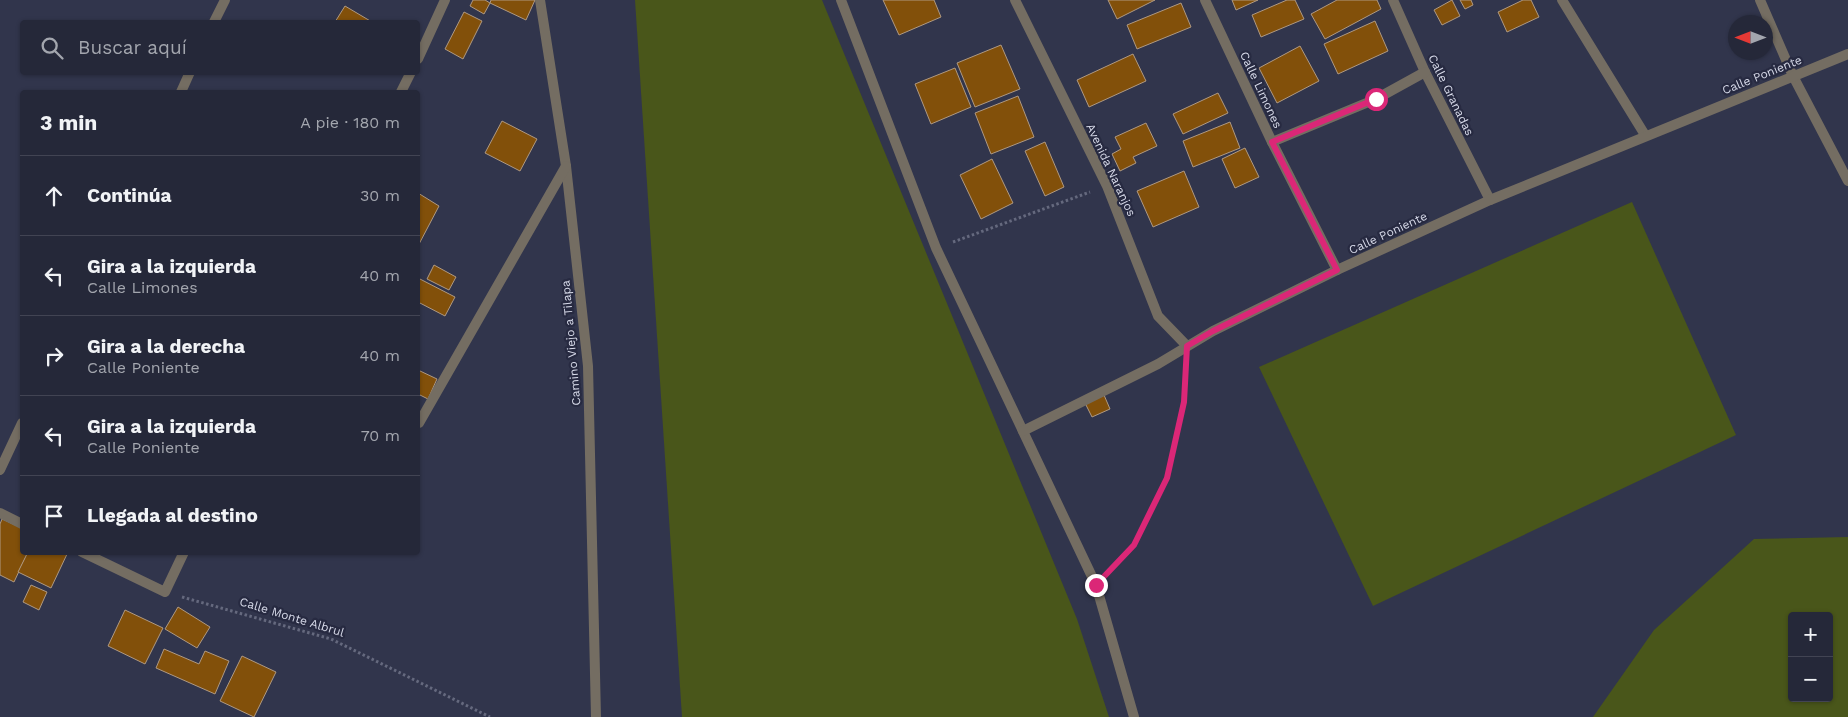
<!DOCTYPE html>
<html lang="es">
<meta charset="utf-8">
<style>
body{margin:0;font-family:"Work Sans",sans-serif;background:#2d3041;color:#f1f3f6}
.controls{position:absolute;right:15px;bottom:15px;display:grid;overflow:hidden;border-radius:5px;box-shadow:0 1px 4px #0004}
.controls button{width:45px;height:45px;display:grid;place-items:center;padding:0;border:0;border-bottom:1px solid #424453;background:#252839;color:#f1f3f6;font:25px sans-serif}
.compass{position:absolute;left:1728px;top:15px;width:45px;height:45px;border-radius:50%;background:#252839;box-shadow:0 1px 4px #0004;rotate:270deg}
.stop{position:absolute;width:15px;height:15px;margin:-11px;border:4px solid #db2777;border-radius:50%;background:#fff}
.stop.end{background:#db2777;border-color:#fff;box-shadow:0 1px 5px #0008}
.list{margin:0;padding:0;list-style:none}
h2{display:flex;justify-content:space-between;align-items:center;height:65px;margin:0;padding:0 20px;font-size:21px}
h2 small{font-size:16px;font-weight:400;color:#a3a6ae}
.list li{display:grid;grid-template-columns:32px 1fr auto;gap:15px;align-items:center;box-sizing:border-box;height:80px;padding:0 20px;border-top:1px solid #424453}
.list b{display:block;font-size:19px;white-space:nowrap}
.list p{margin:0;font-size:16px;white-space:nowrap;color:#a3a6ae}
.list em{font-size:16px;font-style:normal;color:#a3a6ae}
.icon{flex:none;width:28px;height:28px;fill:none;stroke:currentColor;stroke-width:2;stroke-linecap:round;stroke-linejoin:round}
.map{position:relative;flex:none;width:1848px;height:717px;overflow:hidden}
.search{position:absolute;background:#252839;box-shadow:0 1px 4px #0004;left:20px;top:20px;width:400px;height:55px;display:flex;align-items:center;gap:12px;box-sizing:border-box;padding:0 18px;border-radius:5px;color:#a3a6ae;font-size:19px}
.panel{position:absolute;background:#252839;box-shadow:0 1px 4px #0004;left:20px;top:90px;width:400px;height:465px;border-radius:5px}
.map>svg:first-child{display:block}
.green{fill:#49561a;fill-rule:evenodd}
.building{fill:#82500a;stroke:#af9982}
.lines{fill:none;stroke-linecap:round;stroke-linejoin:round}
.path{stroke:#65697e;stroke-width:3;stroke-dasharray:2.5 2.5;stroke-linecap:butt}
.minor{stroke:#746d62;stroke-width:10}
.route{stroke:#db2777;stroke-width:6}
.labels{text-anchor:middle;stroke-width:4.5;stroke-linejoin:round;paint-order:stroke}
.street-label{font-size:12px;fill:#d7dae9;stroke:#272a41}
</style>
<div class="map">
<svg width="1848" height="717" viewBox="0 0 1848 717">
<rect width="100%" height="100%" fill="#31354c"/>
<g class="green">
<path d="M635,0H822L1077,619L1109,717H682Z"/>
<path d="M1632,202L1736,435L1373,606L1259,367Z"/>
<path d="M1848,537V717H1593L1654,630L1754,539ZM1792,616H1829V698H1792Z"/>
</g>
<g class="building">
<path d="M473,0H485L490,3L484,14L470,6Z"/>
<path d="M491,0H535L526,20L490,3Z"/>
<path d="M883,0H934L941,17L899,35Z"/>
<path d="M1108,0H1155L1117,19Z"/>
<path d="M1232,0H1258L1236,10Z"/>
<path d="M1287,0H1295L1304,19L1261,37L1252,15Z"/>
<path d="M1337,0H1377L1381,9L1325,39L1311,14Z"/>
<path d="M1452,0L1460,16L1442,25L1434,10Z"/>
<path d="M1460,0H1471L1473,5L1465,9Z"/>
<path d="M1523,0H1531L1539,17L1507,32L1498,12Z"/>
<path d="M1181,3L1191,27L1137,49L1127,25Z"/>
<path d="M345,6L372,22H335Z"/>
<path d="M464,12L482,21L463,59L445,49Z"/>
<path d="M1375,21L1388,51L1338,74L1324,44Z"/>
<path d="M1001,45L1020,89L975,107L957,63Z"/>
<path d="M1300,46L1319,81L1277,103L1259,68Z"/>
<path d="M1133,54L1146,81L1089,107L1077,80Z"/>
<path d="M955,68L971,107L931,124L915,84Z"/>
<path d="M1218,93L1228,113L1183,134L1173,114Z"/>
<path d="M1018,96L1034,137L991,154L975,113Z"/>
<path d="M502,121L537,139L520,171L485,153Z"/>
<path d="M1230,122L1240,148L1193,167L1183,141Z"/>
<path d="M1146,123L1157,146L1133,157L1136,163L1120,171L1112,154L1121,149L1115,137Z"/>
<path d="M1045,142L1064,187L1045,196L1025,151Z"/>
<path d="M1245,148L1259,177L1235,188L1222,159Z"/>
<path d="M992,159L1013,203L981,219L960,175Z"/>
<path d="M1184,171L1199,207L1153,227L1137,191Z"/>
<path d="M418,193L439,206L418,246Z"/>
<path d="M434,265L456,277L449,290L427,279Z"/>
<path d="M418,278L455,297L445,316L418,302Z"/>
<path d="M418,370L437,379L428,399L418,394Z"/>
<path d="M1104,395L1110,409L1092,417L1085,403Z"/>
<path d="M2,519L22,528V552H28L14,582L0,575V524Z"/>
<path d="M28,552H68L51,588L18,572Z"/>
<path d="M31,585L47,592L39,610L23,602Z"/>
<path d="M178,607L210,627L197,648L165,629Z"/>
<path d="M125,610L163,628L145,664L108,646Z"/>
<path d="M164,649L199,664L205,651L229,661L215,694L156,668Z"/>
<path d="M242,656L276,672L254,717L220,701Z"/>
</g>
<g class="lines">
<g class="path">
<path d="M953,242L1090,192"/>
<path d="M1109,572L1134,545L1167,478L1184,402L1186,370"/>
<path d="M182,597L331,639L490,717"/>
</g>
<g class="minor">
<path d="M540,0L566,166L588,366L596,717"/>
<path d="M841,0L936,248L1096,585L1134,717"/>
<path d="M1015,0L1107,186L1158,316L1187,346"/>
<path d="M1205,0L1272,142L1337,270"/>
<path d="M1393,0L1425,72L1490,200"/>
<path d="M1562,0L1645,135"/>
<path d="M1760,0L1793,76L1848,181"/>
<path d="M214,22L225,0"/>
<path d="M418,59L445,0"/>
<path d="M181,92L190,72"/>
<path d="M401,92L411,72"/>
<path d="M1272,142L1376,99L1425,72"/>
<path d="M419,423L566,166"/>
<path d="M1023,431L1158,364L1213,331L1337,270L1490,200L1848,54"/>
<path d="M0,470L22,423"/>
<path d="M0,513L22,524"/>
<path d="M82,552L165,592L184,552"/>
</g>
</g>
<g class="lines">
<path class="route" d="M1096,585L1134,545L1167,478L1184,402L1187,346L1213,331L1337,270L1272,142L1376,99"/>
</g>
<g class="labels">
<g class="street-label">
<text transform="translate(1762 75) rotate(-22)" y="4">Calle Poniente</text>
<text transform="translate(1261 90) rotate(65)" y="4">Calle Limones</text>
<text transform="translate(1451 95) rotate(64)" y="4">Calle Granadas</text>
<text transform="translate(1111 170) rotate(65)" y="4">Avenida Naranjos</text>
<text transform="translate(1388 233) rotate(-25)" y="4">Calle Poniente</text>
<text transform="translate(571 343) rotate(-95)" y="4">Camino Viejo a Tilapa</text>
<text transform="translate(292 617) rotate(17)" y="4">Calle Monte Albrul</text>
</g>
</g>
</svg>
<div class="controls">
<button>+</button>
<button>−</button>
</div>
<svg class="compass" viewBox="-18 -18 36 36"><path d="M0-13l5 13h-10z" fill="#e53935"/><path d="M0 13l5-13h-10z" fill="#a3a6ae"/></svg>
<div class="stop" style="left:1376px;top:99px"></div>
<div class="stop end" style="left:1096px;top:585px"></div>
<div class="search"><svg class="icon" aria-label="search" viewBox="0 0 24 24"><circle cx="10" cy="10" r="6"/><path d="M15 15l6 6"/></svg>Buscar aquí</div>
<section class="panel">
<h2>3 min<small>A pie · 180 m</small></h2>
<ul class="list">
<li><svg class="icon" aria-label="ahead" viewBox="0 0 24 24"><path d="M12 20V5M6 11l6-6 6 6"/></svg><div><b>Continúa</b></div><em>30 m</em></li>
<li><svg class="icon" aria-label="left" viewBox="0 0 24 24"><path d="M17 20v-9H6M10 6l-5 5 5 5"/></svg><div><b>Gira a la izquierda</b><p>Calle Limones</p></div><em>40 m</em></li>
<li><svg class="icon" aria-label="right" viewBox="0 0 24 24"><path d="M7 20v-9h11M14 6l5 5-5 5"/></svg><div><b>Gira a la derecha</b><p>Calle Poniente</p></div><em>40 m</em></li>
<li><svg class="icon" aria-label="left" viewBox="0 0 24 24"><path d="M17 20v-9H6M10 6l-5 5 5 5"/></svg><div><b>Gira a la izquierda</b><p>Calle Poniente</p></div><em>70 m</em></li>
<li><svg class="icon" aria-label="arrive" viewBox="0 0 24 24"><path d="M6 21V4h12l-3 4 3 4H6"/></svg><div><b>Llegada al destino</b></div></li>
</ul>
</section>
</div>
